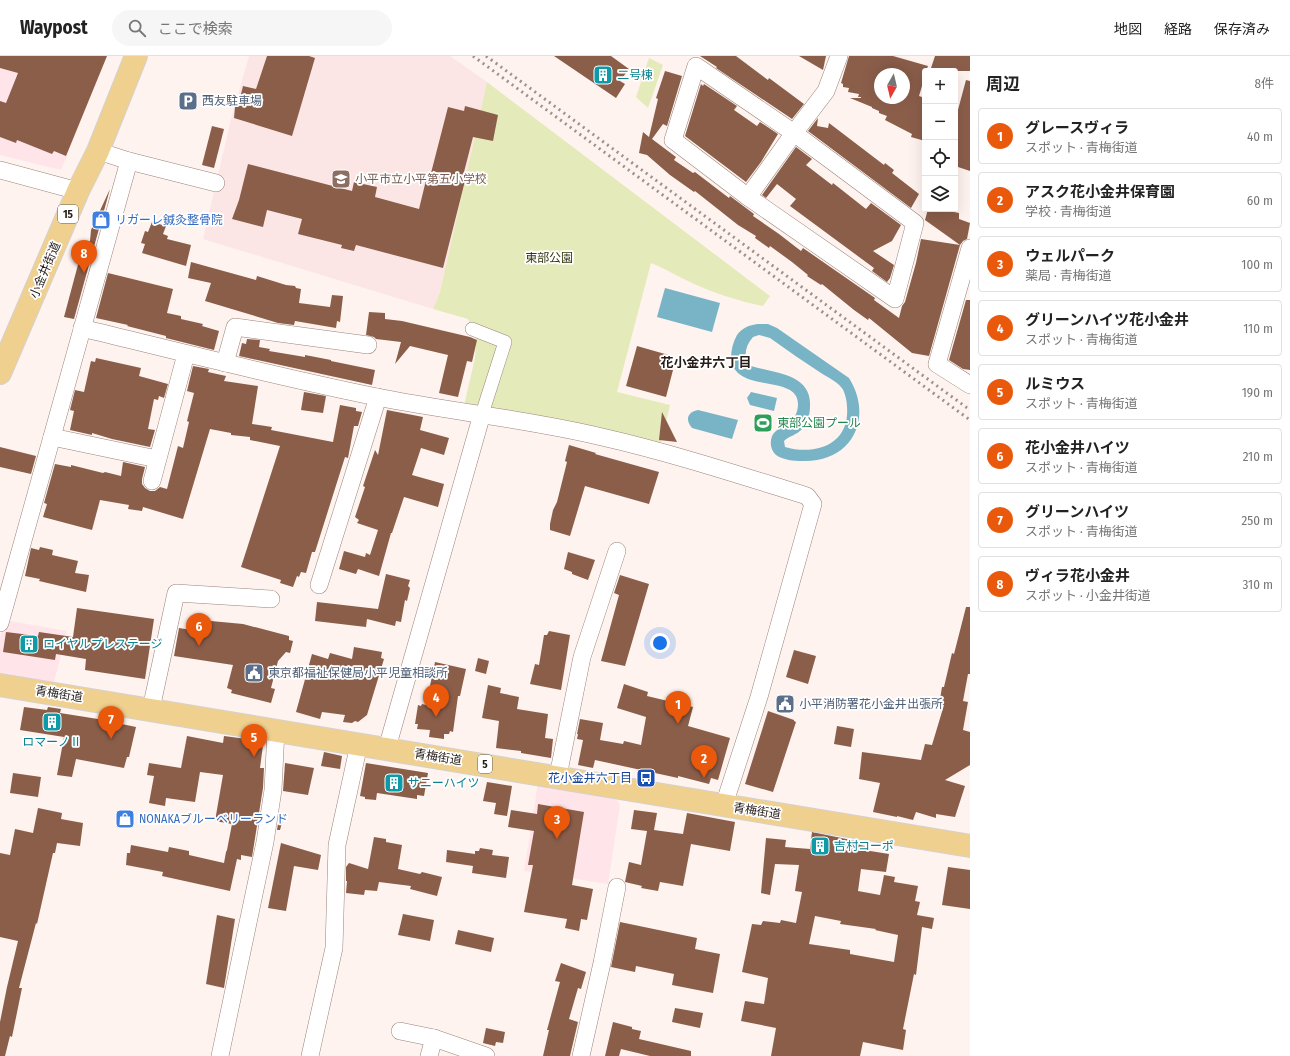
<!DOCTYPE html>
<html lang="ja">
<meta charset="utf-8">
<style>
body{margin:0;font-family:"Fira Sans Condensed","Noto Sans JP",sans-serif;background:#f6f6f6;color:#222}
.controls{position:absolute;right:12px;top:12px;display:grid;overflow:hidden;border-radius:4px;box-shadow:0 4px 16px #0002}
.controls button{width:36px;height:36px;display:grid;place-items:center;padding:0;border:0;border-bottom:1px solid #e0e0e0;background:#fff;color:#222;font:20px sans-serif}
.compass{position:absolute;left:874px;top:12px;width:36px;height:36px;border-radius:50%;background:#fff;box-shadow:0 4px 16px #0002;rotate:188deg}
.you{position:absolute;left:660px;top:587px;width:14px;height:14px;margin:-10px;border:3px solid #fff;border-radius:50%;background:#1a73e8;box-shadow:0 0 0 6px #1a73e833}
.badge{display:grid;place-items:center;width:26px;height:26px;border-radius:50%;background:#ea580c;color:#fff;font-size:13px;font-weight:700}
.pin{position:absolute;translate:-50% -33px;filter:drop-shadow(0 1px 2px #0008)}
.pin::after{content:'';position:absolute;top:21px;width:14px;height:12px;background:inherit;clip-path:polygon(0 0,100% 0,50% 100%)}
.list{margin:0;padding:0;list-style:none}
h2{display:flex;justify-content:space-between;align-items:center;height:52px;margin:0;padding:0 16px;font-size:17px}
h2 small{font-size:13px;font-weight:400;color:#767676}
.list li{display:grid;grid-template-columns:26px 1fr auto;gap:12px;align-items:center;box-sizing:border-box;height:56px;margin:0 8px 8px;padding:0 8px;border:1px solid #e0e0e0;border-radius:4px}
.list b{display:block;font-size:15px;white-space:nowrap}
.list p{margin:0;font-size:13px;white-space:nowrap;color:#767676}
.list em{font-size:13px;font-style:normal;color:#767676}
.icon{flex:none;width:22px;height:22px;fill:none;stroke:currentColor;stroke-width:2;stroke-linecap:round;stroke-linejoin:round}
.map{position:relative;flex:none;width:970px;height:1000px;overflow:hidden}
header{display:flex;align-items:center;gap:24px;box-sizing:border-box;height:56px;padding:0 20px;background:#fff;border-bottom:1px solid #e0e0e0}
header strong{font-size:19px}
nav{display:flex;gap:22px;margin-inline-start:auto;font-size:14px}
.search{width:280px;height:36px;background:#f6f6f6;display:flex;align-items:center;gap:10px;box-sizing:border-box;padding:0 14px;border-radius:22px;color:#767676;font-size:15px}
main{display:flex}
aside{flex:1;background:#fff}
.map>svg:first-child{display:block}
.commercial{fill:#ffe4ea}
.education{fill:#fce6e5}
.green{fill:#e5eaba}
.water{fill:#78b4c6;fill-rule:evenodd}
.building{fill:#8b5e4a;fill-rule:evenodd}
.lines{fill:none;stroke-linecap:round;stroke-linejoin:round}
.pedestrian-casing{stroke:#9b847b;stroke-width:14}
.minor-casing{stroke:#9b847b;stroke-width:18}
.primary-casing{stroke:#d3d2d1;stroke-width:24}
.pedestrian{stroke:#fff;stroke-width:13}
.minor{stroke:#fff;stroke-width:17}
.primary{stroke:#f0d08e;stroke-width:22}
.rail{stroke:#9c918d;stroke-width:3;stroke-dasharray:2 4;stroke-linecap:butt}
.labels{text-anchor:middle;stroke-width:3.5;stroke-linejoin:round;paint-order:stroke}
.shield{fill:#fff;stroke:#66605d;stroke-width:1}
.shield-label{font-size:11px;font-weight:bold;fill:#251c18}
.culture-label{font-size:12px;fill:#0d838f;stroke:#fff;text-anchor:start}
.service-label{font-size:12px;fill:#4e5e75;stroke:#fff;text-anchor:start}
.education-label{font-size:12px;fill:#785e54;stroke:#fff;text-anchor:start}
.shop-label{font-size:12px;fill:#366cbe;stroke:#fff;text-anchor:start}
.park-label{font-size:12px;fill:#35370f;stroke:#fff}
.street-label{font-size:12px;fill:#251c18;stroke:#fff}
.leisure-label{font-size:12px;fill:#27864d;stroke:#fff;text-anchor:start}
.transit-label{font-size:12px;fill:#164399;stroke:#fff;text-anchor:end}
.neighbourhood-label{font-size:13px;font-weight:bold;fill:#251c18;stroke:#fff}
</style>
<header>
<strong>Waypost</strong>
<div class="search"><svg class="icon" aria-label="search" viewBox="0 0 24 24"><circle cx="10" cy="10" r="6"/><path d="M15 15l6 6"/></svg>ここで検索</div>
<nav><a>地図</a><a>経路</a><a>保存済み</a></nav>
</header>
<main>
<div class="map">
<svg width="970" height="1000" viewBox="0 0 970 1000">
<rect width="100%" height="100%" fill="#fef3ef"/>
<g class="commercial">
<path d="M40,0H107L61,114L0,99V7Z"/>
<path d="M5,564L67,575L54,626L0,618V582Z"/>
<path d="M538,727L614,740L620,749L608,828L524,815Z"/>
</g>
<path class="education" d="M249,0H450L487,26L440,236L433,253L203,183L231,63Z"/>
<g class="green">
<path d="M649,2L663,9L648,52L636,41Z"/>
<path d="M487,26L770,240L763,250C738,245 713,237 690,226C677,220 664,212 651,207L617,336L670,349L658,399L462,358L475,302L476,283L468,263L433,253L440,236Z"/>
</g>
<g class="water">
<path d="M665,232L720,247L712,276L657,261Z"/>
<path d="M758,268H768L777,272L849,322C874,362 852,407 802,405C794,405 783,404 776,399C769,393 769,380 776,375C779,372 783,371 787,369C796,363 801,350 796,340C785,321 734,335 731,302C731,294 733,286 737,279C742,272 749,269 758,268ZM759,279L770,282C787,294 804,306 821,317C827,321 836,325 841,331C845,335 847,346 847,351C850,388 816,400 785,391L784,385C789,380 797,379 802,373C808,367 810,358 810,350C812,318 774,317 751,310L747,307C744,297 746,289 753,281Z"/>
<path d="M751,336L777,342L774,355L750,349L747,342Z"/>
<path d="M698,354L738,364L732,383L692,372C685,364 687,356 698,354Z"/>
</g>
<g class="building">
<path d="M0,0H107L66,100L54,95L52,98L17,84L16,87L0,81V45L6,47L18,17L0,12Z"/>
<path d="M267,0H309L315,2L292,80L234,62L235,51H236L237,46H239L243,30L256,33Z"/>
<path d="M554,0H611L629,13L620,25L625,28L616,42Z"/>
<path d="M700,0H736L768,24L769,22L804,48L792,63L716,12L717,11Z"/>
<path d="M799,0H826L823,14Z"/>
<path d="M849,0H893L928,10L926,15H925V20L919,40L925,42V85L911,81L912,78L885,64L887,60L879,57V55L872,52V51L850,42H861V41H858L859,38L848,36L849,32L843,31V28L841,27ZM880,18H904V42H880Z"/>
<path d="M935,0H970V15H930Z"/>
<path d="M665,15L682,20L667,70L663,68L652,83L676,101L674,104L693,117L695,116L729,142L730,140L754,158L753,160L779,178L801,195L803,192L875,242L874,244L899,262L902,250L905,246L916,207L921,183L960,189L925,164L928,153H939L959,157V163L970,167L967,183L963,185L960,189L929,300L912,297L869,262L868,264L854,254L822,228L821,229L807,220L808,219L792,206L770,190L769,192L755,182L756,180L738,169L695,135L694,136L670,119L647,99L639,97L643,76L649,81L658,43L656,42Z"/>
<path d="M966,24L970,25V115L955,110V65Z"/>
<path d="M701,28L703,30L704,28L737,50L734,54L757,70L760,66L778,78L761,106L746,126L685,80Z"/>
<path d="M465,50L498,59L493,85L473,81L464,116L467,117L443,212L356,189L354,195L341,192L342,189L298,178L302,163L267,154L263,171L232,163L239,144L248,108L352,135L354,126L377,131L375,141L419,153L428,116L431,117L448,51L464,55Z"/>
<path d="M818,62L817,70L828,72L829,67L884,109L885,107L894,114L892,117L919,138L911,152L808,75Z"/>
<path d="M212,70L224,73L214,112L202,109Z"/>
<path d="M796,91L812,103L806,109L832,129L833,127L866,153L871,147L901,169L892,185L873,195L894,209L890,222L887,226L872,215L874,212L790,150L796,143L777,128L766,142L762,139Z"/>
<path d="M110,133L74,263L64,261L83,190L90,185L91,174Z"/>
<path d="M152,166L166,170L163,178L168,180L167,183L191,189L186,210L142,197L145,188L141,187L145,175L148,176Z"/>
<path d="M191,206L256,224L257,220L286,229L295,230L296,232L301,233L299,247L330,251L332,239L343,240L340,266L337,265L336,272L295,265L294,269L278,267L205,245L211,227L188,222Z"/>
<path d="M108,217L173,233L167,257L181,260V263L203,268L202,270L219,275L214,294L166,282V280L127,270L128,269L96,262Z"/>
<path d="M966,244H970V314L963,313L949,304Z"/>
<path d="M369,256L385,257V263L402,265L470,281L477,284L472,306L467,305L458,341L439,337L448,299L410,290L395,308L401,286L376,283L374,281L366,279Z"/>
<path d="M247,283L260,284L259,291L270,293L269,295L305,301V299L331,304V305L375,314L372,329L239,300L242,287L246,288Z"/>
<path d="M637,290L672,300L668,313L673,314L666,341L626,330Z"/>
<path d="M96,302L141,312L139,320L168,328L164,342L159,340L158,344L154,343L148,373L155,374L150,391L112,383L92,377V379L70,374L74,355L70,354L75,334L84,336L91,305L95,306Z"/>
<path d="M193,310L209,313L208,316L226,320L224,325L258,330L252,368L272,371L271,374L333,386L340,349L356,352V355L362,356L358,370H354L348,402L345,401L315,496H312L306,517L301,516L299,521L297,520L293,531L280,527L281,524L241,511L280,390L250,384V381L231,379V377L210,373L183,463L143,451L142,455L128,453L129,449L100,444L92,474L43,461L47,448L44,447L55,408L71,411V409L103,417L105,416L121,420L123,406L145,411L142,423V428L145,432L150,435H155L160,431L167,433L178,390L183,392L189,366L187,365L194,337L187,335Z"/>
<path d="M304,336L326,340L323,357L301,354Z"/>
<path d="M387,354L423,361L420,374L449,382L444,399L421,392L412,419L444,428L438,451L404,441L392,477H391L379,520L358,513L356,518L339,513L344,495L365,501L366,497L370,499L378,474L357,467L359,464L355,461L365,431L363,430L375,394L378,399Z"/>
<path d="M662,356L677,386L659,384Z"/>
<path d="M569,389L596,397L595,398L659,416L649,448L585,430L570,480L550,474V468L553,454L557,446L567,406L565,405Z"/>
<path d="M0,391L36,400L31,418L0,411Z"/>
<path d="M40,491L53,494L52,499L78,505L75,517L89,519L86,536L39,525L40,523L25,520L31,492L39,494Z"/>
<path d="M568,496L595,504L588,524L572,518V516L564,513Z"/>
<path d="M386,518L410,524L408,530L410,532L407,545L405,544L401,566L396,565L395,570L367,563L366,571L315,565L317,546L378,553Z"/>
<path d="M620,519L649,528L625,610L601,605L619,539L614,537Z"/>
<path d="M966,551H970V618H968L963,645L968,646L963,674L970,676V709L945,724L965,730L955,761L936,758V762L916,756L913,764L897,760V761L873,756L880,727L859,723L862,696L921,704L925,688L932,689L944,649H939L942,631H944L952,597L954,598Z"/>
<path d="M77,552L154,563L145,623L85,614L86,603L56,598L55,604L3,596L6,576L38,580L39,576L73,581Z"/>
<path d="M211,565L243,568L289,580V584L293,585L290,597L286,596L278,605L271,632L275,633L271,647L231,637L232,634L227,632L233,609L174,600L179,572L209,577Z"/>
<path d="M549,575L570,579L561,634L530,628L535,608L539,609L544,579H547Z"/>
<path d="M354,591L382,596L381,602L384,603L367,659L358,666L355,665L352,667L343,666L345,659L322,656L320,663L296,656L312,598L328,603L330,597L352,603Z"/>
<path d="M794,594L816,600L808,628L786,621Z"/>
<path d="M478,602L489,605L486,618L475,615Z"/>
<path d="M435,606L466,613L460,640H458L453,676L450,675L449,678H444V683L429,681L430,674L417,673L418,668H415L418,649L421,650L422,648L426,649Z"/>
<path d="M624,628L648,636L647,640L693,651L688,670L730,682L718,724L711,722L709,728L678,720V722L595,704L593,712L578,709L583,684L577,683L578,678H577L580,663L603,667L600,684L623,688L624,685L641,689L646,661L617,652Z"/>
<path d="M488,629L501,632L500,637L519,641L517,653L548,658L545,682L553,683L551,702L521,697V695L496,692L499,665L482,662Z"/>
<path d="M24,651L47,654L48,651L61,653L60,657L98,663L136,671L129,701H127L124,712L76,703L72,721L57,719L64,681L20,674Z"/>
<path d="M768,655L794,664V665L796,666L773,736L745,728Z"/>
<path d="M837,670L854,673L851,691L834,688Z"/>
<path d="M187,680L223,687L224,680L261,685L263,689L260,712H264L263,732L252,801L241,799V804L237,803L230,835L162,820L163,816L126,809L127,797H130L131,789L168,796L169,791L189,795V799L224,807L226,796L227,794L232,768L215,765L223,719L200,716L195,746L166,742L165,750L149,747L154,720L147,719L149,707L181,712Z"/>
<path d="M324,696L342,700L340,713L321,710Z"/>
<path d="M285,707L314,712L308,739L283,735Z"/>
<path d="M366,707L428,717L424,740L417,739V743L377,737L376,744L365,743V741L360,740Z"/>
<path d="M13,717L41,721L38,741L10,737Z"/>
<path d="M487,726L512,730L507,760L494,758L496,747L483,745Z"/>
<path d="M538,748L584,756L572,829L593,833L587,864L581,863L579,875L565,872L567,863L524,856L533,809H528L534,775L508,771L511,754L537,758Z"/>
<path d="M38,752L62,757L61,763L83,767L80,790L57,787L55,797H53L37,868L36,867L19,932H22L12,981L10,980L5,1000H0V966L7,931L18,885L0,881V797L10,799L15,773L33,777Z"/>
<path d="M634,754L657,757L654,774L683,778L687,757L735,766L730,795L691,788L683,830L660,826L658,835L641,832L642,830L625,826L629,806L641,809L647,775L631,773Z"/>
<path d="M279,762L283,763L280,774H277Z"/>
<path d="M812,776L861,786L860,789L865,790L864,794L889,798L886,816L861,813L858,835L880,839L884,819L895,821L894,826L918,830L915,845L920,846L917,859L934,862L932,873L922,871L916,919L914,918L903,973L906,974L903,994L863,986L860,1000H771L776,972L741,965L745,945L764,948L768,922L742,916L752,868L761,869L763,865L780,867L781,864L796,867L802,836L795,835L799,809L775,808L770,839L761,837L766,782L786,784L785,791L810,793ZM815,860L841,865L840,868L876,873L875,874L898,879L894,906L850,898V894L809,888Z"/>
<path d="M374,781L386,783V786L402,789L398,813L420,818L422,816L442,821L437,840L410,833L411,830L379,826L377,835L365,834L364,839L346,837L347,825H346V811L349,807L368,813Z"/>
<path d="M281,787L321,799L318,814L294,810L286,855L268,852Z"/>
<path d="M480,792L493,794L492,799L509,801L506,822L472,817L473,810L446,806L447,794L475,798V795H479Z"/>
<path d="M948,811L970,814V853L942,849Z"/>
<path d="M403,858L434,864L430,885L398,879Z"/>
<path d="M217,859L235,863L224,932L206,928Z"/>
<path d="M620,866L697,882L695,893L720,898L713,937L672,929L674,918L636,910L635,916L611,911Z"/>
<path d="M458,874L494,882L491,896L455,888Z"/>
<path d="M561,907L586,916L581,933L578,932L569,963L578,966L570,1000H543L549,974H547L560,926L555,925Z"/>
<path d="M675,952L703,957L700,972L672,966Z"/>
<path d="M613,966L632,971V973L641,975L639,983L691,995V1000H650L621,993L619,1000H605Z"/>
<path d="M486,972L505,976L503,987L496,986L495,990L483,987Z"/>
</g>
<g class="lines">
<g class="pedestrian-casing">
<path id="pedestrian" d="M472,273L505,286L482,358"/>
</g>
<g class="minor-casing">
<g id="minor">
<path d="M696,10L794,77L915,167L895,243L748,141L673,84Z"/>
<path d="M98,95L129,105L216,127"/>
<path d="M0,114L78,135"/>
<path d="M748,141L794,77L826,35L839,0"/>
<path d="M970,192L937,308L970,329"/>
<path d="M82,272C180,296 278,321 377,341C452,356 528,363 602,381C672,397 739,419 807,440L813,448L759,641L724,749"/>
<path d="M225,307L235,271L368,289"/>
<path d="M52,381L157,403"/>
<path d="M152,425L186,298"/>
<path d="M319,529L378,341"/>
<path d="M0,567L129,105"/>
<path d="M151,653L176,537L271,543"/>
<path d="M387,692L482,358"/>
<path d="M558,720L582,601L617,495"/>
<path d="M400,975L434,982L486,1000"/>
<path d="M220,1000L265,786L273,734L276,674"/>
<path d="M310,1000L334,892L337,789L359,688"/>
<path d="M429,1000L434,982"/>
<path d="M581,1000L602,907L617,831"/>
</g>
</g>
<g class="primary-casing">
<g id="primary">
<path d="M0,317L78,135L98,95L136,0"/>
<path d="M0,629L970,790"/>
</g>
</g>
<use href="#pedestrian" class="pedestrian"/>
<use href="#minor" class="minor"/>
<use href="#primary" class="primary"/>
<g class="rail">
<path d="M473,0L970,364"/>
<path d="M486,0L970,354"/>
</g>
</g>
<defs>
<g id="building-square" transform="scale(1)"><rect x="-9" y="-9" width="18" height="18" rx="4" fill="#0f9aa8" stroke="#fff"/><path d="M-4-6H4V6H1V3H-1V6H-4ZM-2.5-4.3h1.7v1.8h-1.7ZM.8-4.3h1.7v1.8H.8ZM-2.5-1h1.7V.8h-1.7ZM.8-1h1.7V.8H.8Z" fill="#fff"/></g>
<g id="parking-square" transform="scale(1)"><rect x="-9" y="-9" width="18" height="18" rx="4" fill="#5c6f8a" stroke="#fff"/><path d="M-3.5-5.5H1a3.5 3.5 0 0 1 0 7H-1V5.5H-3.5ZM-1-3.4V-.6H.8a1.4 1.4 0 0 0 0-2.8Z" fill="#fff"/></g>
<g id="school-square" transform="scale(1)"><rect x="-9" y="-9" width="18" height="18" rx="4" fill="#8d6e63" stroke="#fff"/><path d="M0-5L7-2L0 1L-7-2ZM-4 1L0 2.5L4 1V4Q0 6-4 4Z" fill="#fff"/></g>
<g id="shop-square" transform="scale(1)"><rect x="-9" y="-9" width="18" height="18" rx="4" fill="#3f7fe0" stroke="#fff"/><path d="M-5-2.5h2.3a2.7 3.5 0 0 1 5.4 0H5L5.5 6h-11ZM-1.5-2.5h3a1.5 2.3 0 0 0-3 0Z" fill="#fff"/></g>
<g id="stadium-square" transform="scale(1)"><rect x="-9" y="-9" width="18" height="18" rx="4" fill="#2e9e5b" stroke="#fff"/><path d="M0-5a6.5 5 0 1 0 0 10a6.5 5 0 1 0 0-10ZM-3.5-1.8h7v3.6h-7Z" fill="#fff"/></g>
<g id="civic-square" transform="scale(1)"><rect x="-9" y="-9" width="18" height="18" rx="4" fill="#5c6f8a" stroke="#fff"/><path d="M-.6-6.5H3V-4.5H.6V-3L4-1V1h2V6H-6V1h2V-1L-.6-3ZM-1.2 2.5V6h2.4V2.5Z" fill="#fff"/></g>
<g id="bus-square" transform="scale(1)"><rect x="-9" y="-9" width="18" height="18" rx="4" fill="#1a4fb4" stroke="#fff"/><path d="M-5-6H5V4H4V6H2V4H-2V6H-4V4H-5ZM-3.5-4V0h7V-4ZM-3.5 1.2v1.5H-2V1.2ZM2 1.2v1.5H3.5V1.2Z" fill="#fff"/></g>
</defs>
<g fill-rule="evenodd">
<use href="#building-square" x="603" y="19"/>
<use href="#parking-square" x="188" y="45"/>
<use href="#school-square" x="341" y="123"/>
<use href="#shop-square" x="101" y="164"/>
<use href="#stadium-square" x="763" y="367"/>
<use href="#building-square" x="29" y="588"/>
<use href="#civic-square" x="254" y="617"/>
<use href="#civic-square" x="785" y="648"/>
<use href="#building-square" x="52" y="666"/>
<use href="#bus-square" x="646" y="722"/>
<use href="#building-square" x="394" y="727"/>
<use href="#shop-square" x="125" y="763"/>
<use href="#building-square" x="820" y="790"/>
</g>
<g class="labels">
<g class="shield">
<rect x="58" y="149" width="20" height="18" rx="3"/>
<rect x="478" y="699" width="14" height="18" rx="3"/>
</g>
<g class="shield-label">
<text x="68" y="162">15</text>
<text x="485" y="712">5</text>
</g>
<g class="culture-label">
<text x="617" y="23">二号棟</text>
<text x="43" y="592">ロイヤルプレステージ</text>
<text x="52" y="690" text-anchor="middle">ロマーノⅡ</text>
<text x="408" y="731">サニーハイツ</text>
<text x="834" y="794">吉村コーポ</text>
</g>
<g class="service-label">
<text x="202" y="49">西友駐車場</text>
<text x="268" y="621">東京都福祉保健局小平児童相談所</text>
<text x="799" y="652">小平消防署花小金井出張所</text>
</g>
<g class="education-label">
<text x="355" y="127">小平市立小平第五小学校</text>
</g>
<g class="shop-label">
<text x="115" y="168">リガーレ鍼灸整骨院</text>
<text x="139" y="767">NONAKAブルーベリーランド</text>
</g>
<g class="park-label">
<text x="549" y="206">東部公園</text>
</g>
<g class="street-label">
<text transform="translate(45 214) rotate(-67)" y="4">小金井街道</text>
<text transform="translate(59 638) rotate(9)" y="4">青梅街道</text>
<text transform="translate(438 701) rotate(9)" y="4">青梅街道</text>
<text transform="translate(757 755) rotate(9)" y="4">青梅街道</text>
</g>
<g class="leisure-label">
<text x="777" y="371">東部公園プール</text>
</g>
<g class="transit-label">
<text x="632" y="726">花小金井六丁目</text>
</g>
<g class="neighbourhood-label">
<text x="706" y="311">花小金井六丁目</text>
</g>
</g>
</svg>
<div class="controls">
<button>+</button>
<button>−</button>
<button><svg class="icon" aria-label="locate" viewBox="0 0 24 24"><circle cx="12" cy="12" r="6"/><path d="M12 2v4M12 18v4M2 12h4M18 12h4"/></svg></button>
<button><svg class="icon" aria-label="layers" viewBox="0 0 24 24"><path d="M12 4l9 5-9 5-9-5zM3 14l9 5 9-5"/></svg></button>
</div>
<svg class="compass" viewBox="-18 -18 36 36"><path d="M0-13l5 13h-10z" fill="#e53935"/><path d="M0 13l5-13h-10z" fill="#767676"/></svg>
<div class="you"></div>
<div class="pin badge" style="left:678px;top:668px">1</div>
<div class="pin badge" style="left:704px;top:722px">2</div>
<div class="pin badge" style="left:557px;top:783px">3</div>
<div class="pin badge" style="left:436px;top:661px">4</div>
<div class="pin badge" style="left:254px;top:701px">5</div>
<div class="pin badge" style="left:199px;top:590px">6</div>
<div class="pin badge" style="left:111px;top:683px">7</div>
<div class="pin badge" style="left:84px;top:217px">8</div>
</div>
<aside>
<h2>周辺<small>8件</small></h2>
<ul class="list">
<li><span class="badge">1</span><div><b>グレースヴィラ</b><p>スポット · 青梅街道</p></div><em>40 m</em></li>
<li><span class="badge">2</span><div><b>アスク花小金井保育園</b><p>学校 · 青梅街道</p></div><em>60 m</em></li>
<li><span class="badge">3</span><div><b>ウェルパーク</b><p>薬局 · 青梅街道</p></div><em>100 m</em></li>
<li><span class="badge">4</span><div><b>グリーンハイツ花小金井</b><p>スポット · 青梅街道</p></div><em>110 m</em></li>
<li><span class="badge">5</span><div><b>ルミウス</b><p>スポット · 青梅街道</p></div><em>190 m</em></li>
<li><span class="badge">6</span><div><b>花小金井ハイツ</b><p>スポット · 青梅街道</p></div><em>210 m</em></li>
<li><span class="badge">7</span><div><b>グリーンハイツ</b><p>スポット · 青梅街道</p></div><em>250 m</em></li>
<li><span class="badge">8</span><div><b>ヴィラ花小金井</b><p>スポット · 小金井街道</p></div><em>310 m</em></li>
</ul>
</aside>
</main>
